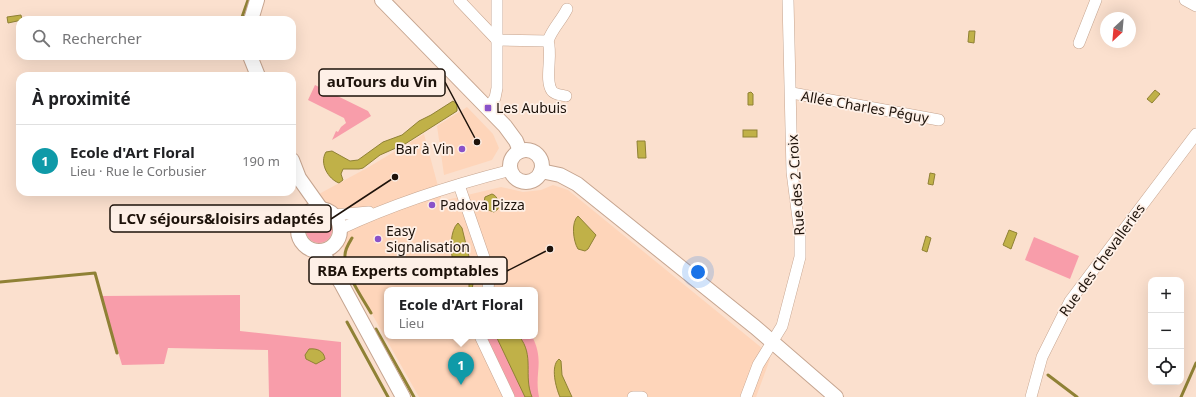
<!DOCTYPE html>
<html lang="fr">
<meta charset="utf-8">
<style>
body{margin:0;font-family:"Noto Sans",sans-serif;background:#f2f2f2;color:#202124}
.controls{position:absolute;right:12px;bottom:12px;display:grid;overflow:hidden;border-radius:8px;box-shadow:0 4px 16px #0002}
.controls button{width:36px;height:36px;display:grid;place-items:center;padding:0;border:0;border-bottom:1px solid #e0e0e0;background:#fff;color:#202124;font:20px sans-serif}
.compass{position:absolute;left:1100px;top:12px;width:36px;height:36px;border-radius:50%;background:#fff;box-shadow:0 4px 16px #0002;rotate:206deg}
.you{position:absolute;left:698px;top:272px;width:14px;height:14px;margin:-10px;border:3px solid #fff;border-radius:50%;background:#1a73e8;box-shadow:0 0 0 6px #1a73e833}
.badge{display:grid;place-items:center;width:26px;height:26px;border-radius:50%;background:#2563eb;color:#fff;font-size:13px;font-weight:700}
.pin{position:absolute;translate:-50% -33px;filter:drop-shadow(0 1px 2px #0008)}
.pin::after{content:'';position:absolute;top:21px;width:14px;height:12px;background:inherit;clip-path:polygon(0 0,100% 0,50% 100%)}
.popup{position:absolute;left:384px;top:287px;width:154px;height:52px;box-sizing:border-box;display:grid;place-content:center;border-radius:8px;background:#fff;filter:drop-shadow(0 1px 3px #0005);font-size:13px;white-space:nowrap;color:#757577}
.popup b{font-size:15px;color:#202124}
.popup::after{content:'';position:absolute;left:50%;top:100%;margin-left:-8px;border:8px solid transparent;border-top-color:#fff}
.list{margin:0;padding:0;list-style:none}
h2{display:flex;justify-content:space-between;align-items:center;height:52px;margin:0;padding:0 16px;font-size:17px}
h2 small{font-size:13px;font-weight:400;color:#757577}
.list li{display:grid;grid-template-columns:26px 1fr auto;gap:12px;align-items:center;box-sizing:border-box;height:72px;padding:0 16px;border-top:1px solid #e0e0e0}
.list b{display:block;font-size:15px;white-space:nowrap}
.list p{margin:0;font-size:13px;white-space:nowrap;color:#757577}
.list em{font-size:13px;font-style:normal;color:#757577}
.icon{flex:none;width:22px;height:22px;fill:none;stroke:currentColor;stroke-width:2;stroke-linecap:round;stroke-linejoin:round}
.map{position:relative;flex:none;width:1196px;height:397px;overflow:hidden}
.search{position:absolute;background:#fff;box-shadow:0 4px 16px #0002;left:16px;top:16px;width:280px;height:44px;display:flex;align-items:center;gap:10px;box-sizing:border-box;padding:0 14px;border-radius:12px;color:#757577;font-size:15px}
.panel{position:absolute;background:#fff;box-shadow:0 4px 16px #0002;left:16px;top:72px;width:280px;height:124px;border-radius:12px}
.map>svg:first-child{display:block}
.built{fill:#fed5ba;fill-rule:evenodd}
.green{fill:#f89daa}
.water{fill:#c0b148;stroke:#8f8135}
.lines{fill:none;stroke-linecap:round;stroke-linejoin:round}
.stream{stroke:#8f8135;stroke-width:3}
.minor-casing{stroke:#c6a590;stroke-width:12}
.tertiary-casing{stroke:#c6a590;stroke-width:16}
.minor{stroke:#fff;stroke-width:11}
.tertiary{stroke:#fff;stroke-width:14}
.poi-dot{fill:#8952c9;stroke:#fef0e7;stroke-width:1.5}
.labels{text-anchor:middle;stroke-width:3.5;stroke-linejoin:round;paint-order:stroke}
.street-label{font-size:14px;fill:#1d120a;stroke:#fef0e7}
.poi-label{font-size:14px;fill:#1d120a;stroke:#fef0e7;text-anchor:start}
.leader{fill:none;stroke:#1d120a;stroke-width:1.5}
.callout-dot{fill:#1d120a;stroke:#fef0e7;stroke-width:1.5}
.callout{fill:#fef0e7;stroke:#1d120a;stroke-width:1.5}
.callout-label{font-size:15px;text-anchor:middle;font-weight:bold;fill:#1d120a}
</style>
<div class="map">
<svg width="1196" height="397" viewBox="0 0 1196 397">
<rect width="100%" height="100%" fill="#fbe0ce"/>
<g class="built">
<path d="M467,107L493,134L499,148L492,160L444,175L437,126Z"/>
<path d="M424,134L442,201L501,187L523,192L541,190L553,185L568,190L768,353L770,359L756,397H419L368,307L355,289L347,255L319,194L367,168ZM387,290H535V336H387Z"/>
</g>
<g class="green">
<path d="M315,85L368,111L371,116L332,140L336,131L338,132L341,127L346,123L344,118L308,100Z"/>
<circle cx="319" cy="230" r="13"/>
<path d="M1034,237L1079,256L1070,279L1025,260Z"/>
<path d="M240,295V331L341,342V397H269L268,350L168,348L164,364L122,365L101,296Z"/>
<path d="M486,336H532C545,362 534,372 539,397H515Z"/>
</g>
<g class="water">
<path d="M21,15L22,20L8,23L7,17Z"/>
<path d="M969,31H975L974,43L968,42Z"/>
<path d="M1155,90L1160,94L1152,103L1147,99Z"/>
<path d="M751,92L753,94V105H748V93Z"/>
<path d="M453,101L457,104V111L405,144L380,155L363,168L359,169H343L341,174L343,180L339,183C328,179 319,163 326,152L332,151L350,161L358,160L383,142L402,135L419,121L431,115Z"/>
<rect x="743" y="130" width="14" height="7"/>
<path d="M637,141H645L646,158H638Z"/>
<path d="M930,173L935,174L933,185L928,184Z"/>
<path d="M492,194C498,196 499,203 498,209L494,212L488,210L484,202L485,197Z"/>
<path d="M578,216L596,235L588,249L585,251L578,249C573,241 571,222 578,216Z"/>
<path d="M458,223L462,228L474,277L472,290L469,287C471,278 457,269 453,260C450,251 450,230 458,223Z"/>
<path d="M1009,230L1017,233L1011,249L1003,245Z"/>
<path d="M926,236L931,238L927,252L922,250Z"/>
<path d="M496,336H519C535,356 523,375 532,397H525Z"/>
<path d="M309,349C317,348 324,351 325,359L316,364L306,359L305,355Z"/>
<path d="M559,359L561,361L562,375L572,397H560C556,388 550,366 559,359Z"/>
</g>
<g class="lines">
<g class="stream">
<path d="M241,20L248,0"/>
<path d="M259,56V57"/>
<path d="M352,238C349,243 345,249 345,255C344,272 363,299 371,313"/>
<path d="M0,282L95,273L117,353"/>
<path d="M347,322L388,397"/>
<path d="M376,329L414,397"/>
<path d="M1048,375L1077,397"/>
<path d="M1181,397L1196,363"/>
</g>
<g class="minor-casing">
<g id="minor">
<path d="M459,0L497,40L548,41C552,29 561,21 567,9"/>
<path d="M1185,0L1196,6"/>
<path d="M548,41C553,55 544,80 552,91C555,95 562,95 566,96"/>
<path d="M1079,43L1096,0"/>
<path d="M792,93L939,120"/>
<path d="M488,108L495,98L497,88V0"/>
<path d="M459,185L486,263L489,277L488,290"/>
<path d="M334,215L369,212"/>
<path d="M340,229C395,203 452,185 511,170"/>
<path d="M480,336L509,397"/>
<path d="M633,397H642"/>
<path d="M746,397L758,365L782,326L800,257V234L792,172L788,0"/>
<path d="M1031,397L1042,357L1070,301L1196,134"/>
</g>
</g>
<g class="tertiary-casing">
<g id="tertiary">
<path d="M382,0L505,126L516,141L520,151"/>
<path d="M251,20L257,0"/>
<path d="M250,56L258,76"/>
<circle cx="526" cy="166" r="16"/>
<path d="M292,160L299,178L321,209"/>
<path d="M541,171L560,175L577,184L755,327L836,397"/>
<circle cx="319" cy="230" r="21"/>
<path d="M317,251L327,260L341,283L403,397"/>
</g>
</g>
<use href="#minor" class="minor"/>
<use href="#tertiary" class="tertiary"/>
</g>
<g class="poi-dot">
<rect x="484" y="104" width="8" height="8" rx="2"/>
<circle cx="462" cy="149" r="4"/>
<circle cx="432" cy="205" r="4"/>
<circle cx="378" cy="239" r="4"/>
</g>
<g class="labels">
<g class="street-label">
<text transform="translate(865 107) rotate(10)" y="5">Allée Charles Péguy</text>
<text transform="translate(796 185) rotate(-94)" y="5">Rue des 2 Croix</text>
<text transform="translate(1102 260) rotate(-54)" y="5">Rue des Chevalleries</text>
</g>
<g class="poi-label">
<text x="496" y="113">Les Aubuis</text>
<text x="454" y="154" text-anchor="end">Bar à Vin</text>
<text x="440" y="210">Padova Pizza</text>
<text x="386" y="236">Easy<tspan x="386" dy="16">Signalisation</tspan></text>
</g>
</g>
<path class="leader" d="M477 142L445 82M395 177L331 219M550 249L507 271"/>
<g class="callout-dot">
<circle cx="477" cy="142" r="4"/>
<circle cx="395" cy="177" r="4"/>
<circle cx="550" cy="249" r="4"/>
</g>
<g class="callout">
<rect x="319" y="69" width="126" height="27" rx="4"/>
<rect x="110" y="205" width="221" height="27" rx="4"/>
<rect x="309" y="257" width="198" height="27" rx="4"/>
</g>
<g class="callout-label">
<text x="382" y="87">auTours du Vin</text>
<text x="221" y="224">LCV séjours&amp;loisirs adaptés</text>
<text x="408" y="276">RBA Experts comptables</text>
</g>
</svg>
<div class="controls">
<button>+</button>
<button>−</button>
<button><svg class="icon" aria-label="locate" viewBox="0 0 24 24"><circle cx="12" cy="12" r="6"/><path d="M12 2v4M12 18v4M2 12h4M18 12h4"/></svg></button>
</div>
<svg class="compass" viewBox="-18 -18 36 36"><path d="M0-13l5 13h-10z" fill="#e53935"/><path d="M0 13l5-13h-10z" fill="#757577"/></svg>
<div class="you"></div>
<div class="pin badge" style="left:461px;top:385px;background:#0f9aa8">1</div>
<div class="popup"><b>Ecole d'Art Floral</b>Lieu</div>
<div class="search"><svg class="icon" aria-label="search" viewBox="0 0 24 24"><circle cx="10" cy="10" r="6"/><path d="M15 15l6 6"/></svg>Rechercher</div>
<section class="panel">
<h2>À proximité<small></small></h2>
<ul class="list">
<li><span class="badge" style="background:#0f9aa8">1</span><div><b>Ecole d'Art Floral</b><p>Lieu · Rue le Corbusier</p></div><em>190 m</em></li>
</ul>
</section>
</div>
